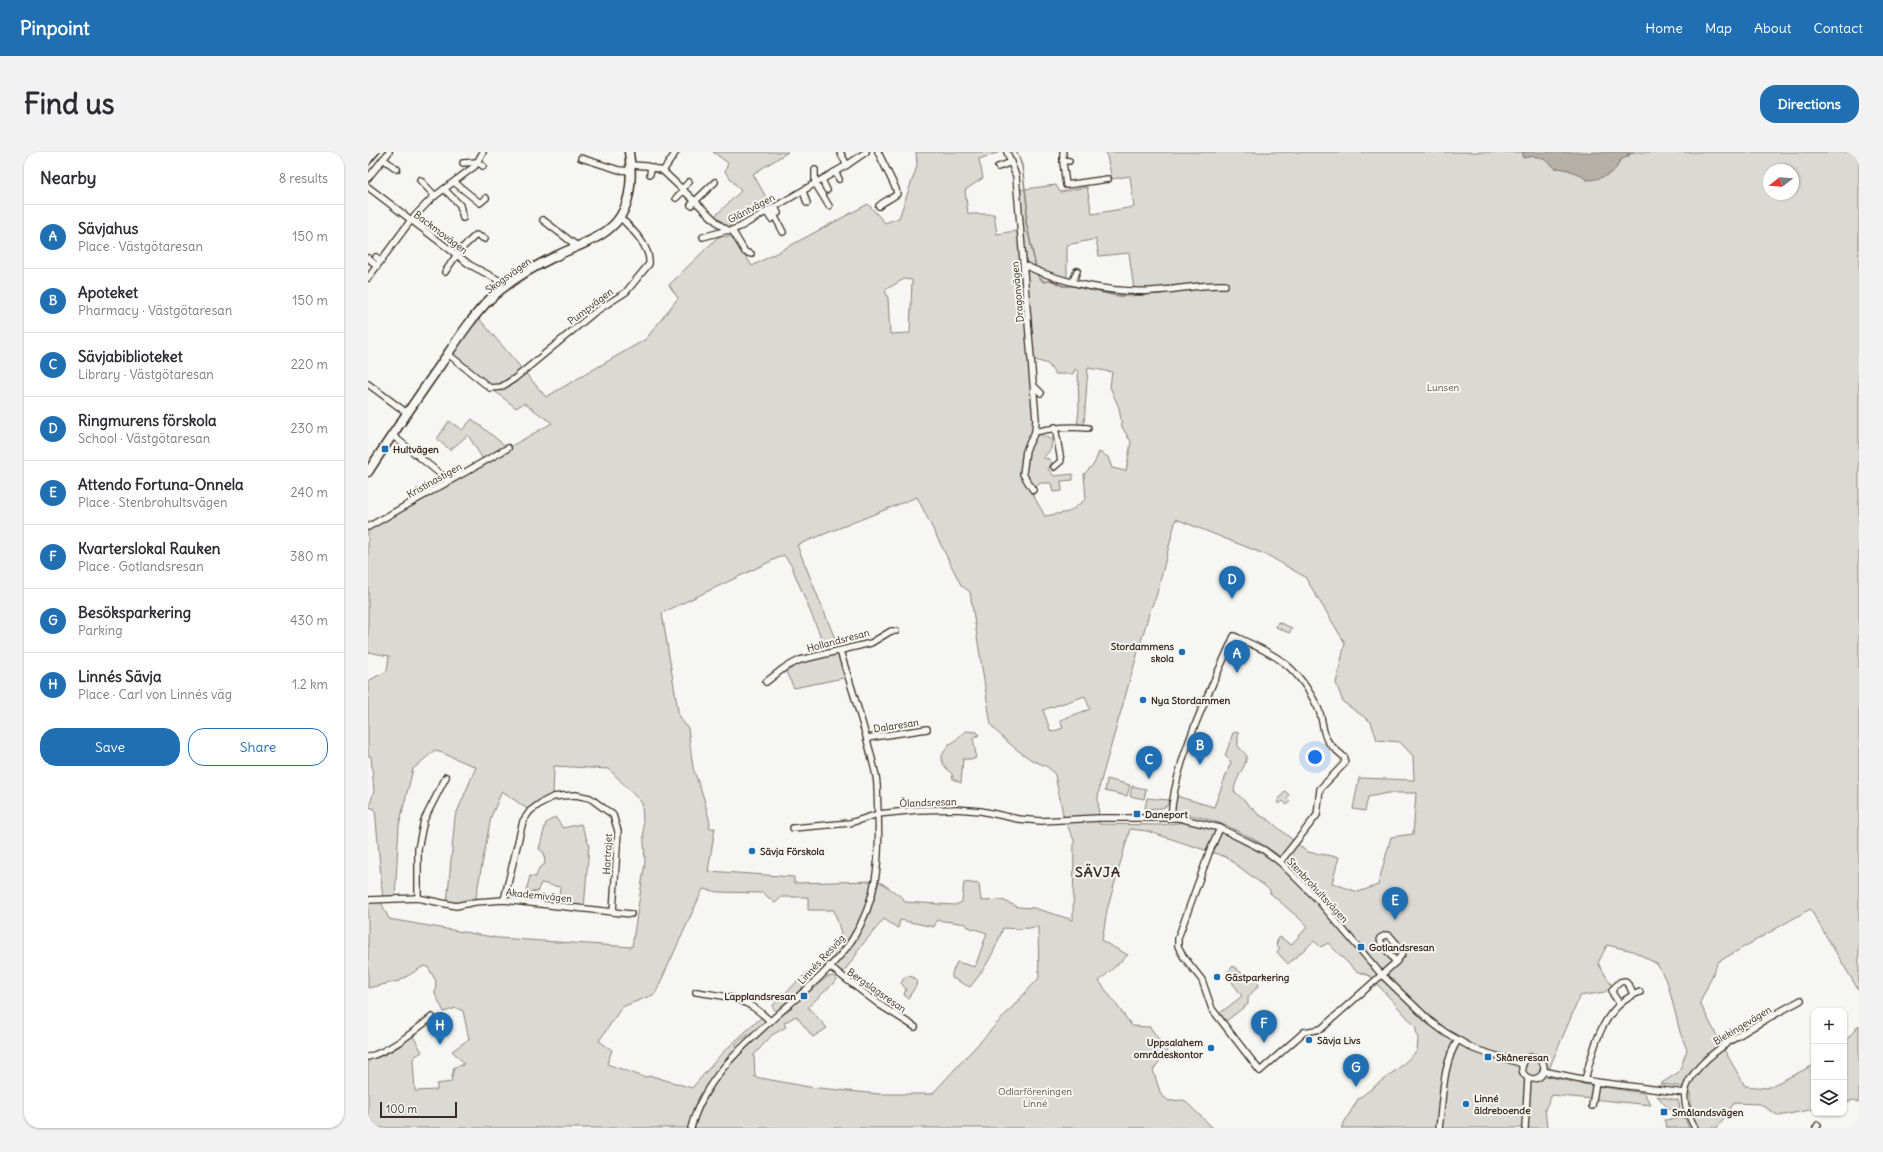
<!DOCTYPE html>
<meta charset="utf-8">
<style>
body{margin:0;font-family:Delius,sans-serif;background:#f2f2f3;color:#2b2b33}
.controls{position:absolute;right:12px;bottom:12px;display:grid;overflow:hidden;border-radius:8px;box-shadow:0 1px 3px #0004}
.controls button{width:36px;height:36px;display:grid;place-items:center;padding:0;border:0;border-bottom:1px solid #e1e1e2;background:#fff;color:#2b2b33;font:20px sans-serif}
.compass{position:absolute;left:1395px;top:12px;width:36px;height:36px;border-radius:50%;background:#fff;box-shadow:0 1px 3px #0004;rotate:253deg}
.scale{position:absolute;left:12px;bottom:10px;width:77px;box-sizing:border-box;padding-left:4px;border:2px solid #3b2a1e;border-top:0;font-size:11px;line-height:14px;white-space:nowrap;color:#3b2a1e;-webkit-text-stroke:3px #f6f6f2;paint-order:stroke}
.you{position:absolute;left:947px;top:605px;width:14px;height:14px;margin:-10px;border:3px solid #fff;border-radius:50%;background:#1a73e8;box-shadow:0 0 0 6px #1a73e833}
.badge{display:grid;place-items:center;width:26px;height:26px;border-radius:50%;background:#1f6fb2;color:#fff;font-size:13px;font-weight:700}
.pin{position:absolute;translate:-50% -33px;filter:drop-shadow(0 1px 2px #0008)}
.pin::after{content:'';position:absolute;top:21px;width:14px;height:12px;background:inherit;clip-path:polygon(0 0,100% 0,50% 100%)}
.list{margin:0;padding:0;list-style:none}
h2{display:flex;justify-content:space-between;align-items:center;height:52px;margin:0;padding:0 16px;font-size:17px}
h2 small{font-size:13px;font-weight:400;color:#7c7c81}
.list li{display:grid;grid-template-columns:26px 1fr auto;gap:12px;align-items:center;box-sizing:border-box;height:64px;padding:0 16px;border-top:1px solid #e1e1e2}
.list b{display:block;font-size:15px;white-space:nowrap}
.list p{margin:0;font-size:13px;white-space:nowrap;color:#7c7c81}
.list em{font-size:13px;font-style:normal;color:#7c7c81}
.actions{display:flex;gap:8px;padding:12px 16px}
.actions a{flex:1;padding:9px 0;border:1px solid #1f6fb2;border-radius:16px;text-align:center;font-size:14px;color:#1f6fb2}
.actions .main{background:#1f6fb2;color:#fff}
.icon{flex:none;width:22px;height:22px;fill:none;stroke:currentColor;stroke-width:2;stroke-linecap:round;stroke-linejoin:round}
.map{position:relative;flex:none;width:1491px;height:976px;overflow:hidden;border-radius:16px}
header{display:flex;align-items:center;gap:24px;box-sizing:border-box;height:56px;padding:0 20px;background:#1f6fb2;color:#fff}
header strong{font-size:19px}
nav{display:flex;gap:22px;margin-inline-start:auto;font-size:14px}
.intro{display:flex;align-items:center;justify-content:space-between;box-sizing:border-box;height:96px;padding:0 24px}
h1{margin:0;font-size:28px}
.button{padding:10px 18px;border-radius:16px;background:#1f6fb2;color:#fff;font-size:14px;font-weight:700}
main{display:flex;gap:24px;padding:0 24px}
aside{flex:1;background:#fff;border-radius:16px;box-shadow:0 1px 3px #0004}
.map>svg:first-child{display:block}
.green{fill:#dad9d3;stroke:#8a8278;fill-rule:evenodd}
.water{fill:#b6b0a9;stroke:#857a71}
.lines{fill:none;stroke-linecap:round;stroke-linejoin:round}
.stream{stroke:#857a71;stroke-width:1.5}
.street-casing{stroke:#3b2a1e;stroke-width:8}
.secondary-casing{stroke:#3b2a1e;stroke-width:11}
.street{stroke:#f6f6f2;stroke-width:5.5}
.secondary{stroke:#f6f6f2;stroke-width:8}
.rail{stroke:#3b2a1e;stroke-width:1.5}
.poi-dot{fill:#1f6fb2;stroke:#f6f6f2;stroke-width:1.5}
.labels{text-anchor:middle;stroke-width:4;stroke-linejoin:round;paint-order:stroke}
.street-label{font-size:10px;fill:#3b2a1e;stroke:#f6f6f2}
.park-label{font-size:10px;fill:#63564b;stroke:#f6f6f2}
.poi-label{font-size:10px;font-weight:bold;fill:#3b2a1e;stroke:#f6f6f2;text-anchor:start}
.district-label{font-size:14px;font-weight:bold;letter-spacing:1px;fill:#3b2a1e;stroke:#f6f6f2}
</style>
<header>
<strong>Pinpoint</strong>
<nav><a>Home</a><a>Map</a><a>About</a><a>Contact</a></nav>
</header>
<div class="intro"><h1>Find us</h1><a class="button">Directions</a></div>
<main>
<aside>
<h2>Nearby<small>8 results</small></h2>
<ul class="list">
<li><span class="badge">A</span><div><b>Sävjahus</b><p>Place · Västgötaresan</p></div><em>150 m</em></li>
<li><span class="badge">B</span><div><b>Apoteket</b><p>Pharmacy · Västgötaresan</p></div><em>150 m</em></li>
<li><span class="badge">C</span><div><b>Sävjabiblioteket</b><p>Library · Västgötaresan</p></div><em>220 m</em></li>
<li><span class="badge">D</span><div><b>Ringmurens förskola</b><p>School · Västgötaresan</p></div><em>230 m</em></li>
<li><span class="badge">E</span><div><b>Attendo Fortuna-Onnela</b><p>Place · Stenbrohultsvägen</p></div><em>240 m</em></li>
<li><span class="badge">F</span><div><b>Kvarterslokal Rauken</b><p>Place · Gotlandsresan</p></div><em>380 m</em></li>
<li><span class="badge">G</span><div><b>Besöksparkering</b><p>Parking</p></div><em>430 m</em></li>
<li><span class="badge">H</span><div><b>Linnés Sävja</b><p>Place · Carl von Linnés väg</p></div><em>1.2 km</em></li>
</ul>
<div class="actions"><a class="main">Save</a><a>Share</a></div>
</aside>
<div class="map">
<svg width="1491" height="976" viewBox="0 0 1491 976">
<rect width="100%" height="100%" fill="#f6f6f2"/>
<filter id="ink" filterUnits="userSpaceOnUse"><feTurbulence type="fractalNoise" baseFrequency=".025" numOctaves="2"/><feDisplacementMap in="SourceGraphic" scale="8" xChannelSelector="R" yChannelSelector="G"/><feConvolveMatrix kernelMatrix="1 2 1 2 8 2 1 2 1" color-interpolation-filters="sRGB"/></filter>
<g filter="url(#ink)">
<g class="green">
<path d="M345,0H420L385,22L404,56L361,79L345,66L373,39L357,20L360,11Z"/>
<path d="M548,0H632L611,7L615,26L597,38L600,62H626L629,82L653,78L649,38L688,33L692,40L719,35L724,62L766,55L762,24L744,27L738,0H1155V6C1168,2 1178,6 1187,16C1198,16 1211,21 1219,28C1234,28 1246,10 1260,4L1259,0H1491V839L1442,757L1350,810L1332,851L1354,894L1377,934L1399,936L1446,913V957L1411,964L1392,952L1366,951L1349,976H1327L1320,960L1323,954L1321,932L1317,935L1292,932L1311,920L1319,898L1312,880L1300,832L1289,812L1265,799L1239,793L1230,811L1244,834L1237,840L1212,844L1178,924L1214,932L1276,941L1283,953L1184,943L1177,957L1179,976H973L990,947L1032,915L1049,899L1050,887L1047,874L1002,824L988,819L960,791L953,795L946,789L920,812L909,800L912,796L908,793L910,787L912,785L923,793L940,774L902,741V738L858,705L779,679L762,677L739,758L734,789L760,803L731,829L764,874L782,875L799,899L785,918L793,943L801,949L816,948L845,976H326C346,910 408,869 459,825L465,824L469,828L440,855L459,876L445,885L428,864L416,871L418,875L404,883L386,903L387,925L441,935L511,942H564L671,826L670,775L651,777L635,776C627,799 618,816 602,835L584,826V821L589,810L607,815L619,781L600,775L598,772L569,768L566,775L532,768L530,776L528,775L516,767L489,799V802L474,822L468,816L467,813C491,786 502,763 511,729L535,746L537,750L587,753L594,750L596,730L611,732L613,749L634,748L650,755L666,756L705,768L706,688L696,667L687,623C681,613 673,613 664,608C648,598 635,587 623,573L602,440L593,433L549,345L429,393L472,499L480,525L426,536L416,516L452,502L457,495L423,413L416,403L294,461L311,565L320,576L325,616L336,647L342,671L341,676H347L340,719L426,725V731L506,729C488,794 456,817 409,861L404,854L461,799L473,781L466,758H440V745H414L407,751L395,741L350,740L335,737L287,842L254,855L231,889L244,898L239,912L276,925L284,924L324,936L355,900L395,864L397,869L396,874L394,872L368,892L369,895L350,918L336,939L321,976H0V907L35,887L45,884L54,900L46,905L45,909L47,939L69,938V932L83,930L86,915L95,913V910L84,899L101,887L95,859L88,856L76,860L67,842L68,829L60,815L56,814L31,829L0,836V748H12L21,767L130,786L264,795L277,710L274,651L241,617L186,614L185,645L162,659L134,639L123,665L107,750L79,752L87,665L108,615L67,598L45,617L31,673L27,747L15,748L7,657L1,655L6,639L3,604H0V529L19,519L21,504L0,500V375L116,309L100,283L82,298L69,287L81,269L94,278L104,267L140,296L184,271L156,251L148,256L80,202L108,163L178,245L278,187L310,146L301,133L350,85L365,84L384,114L500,52L517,71L531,66L549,14ZM1401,18H1425V42H1401ZM728,87L731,104L761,101L766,138L724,136L699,128V93ZM536,127L544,128L542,181L522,182L520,146L517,138ZM664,207L680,212L687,222H705L707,217L710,219L711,257L709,275H713L716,272L720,216L744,220L742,235L751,256L754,275L763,290L758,319L744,316L740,305L731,300L726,312L716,322L718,347L701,360L677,364L665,343L668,334L673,331H683L685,340L694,339L693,329L705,328V322L686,324L680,317L684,311L681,307L675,306L683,297L684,288L670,281ZM808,367L901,404L937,425L977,491L968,531L975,550L1003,570L1009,588L1032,590L1045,604L1046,628L991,626L985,657L997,659L1000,645L1020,641H1048L1045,682L1023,685L1010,733L990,740L964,731L971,705L939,700L901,668L891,663L866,639C867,626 877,617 879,604L870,594V580L865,581L857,604L863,610L846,655L805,643V662C841,661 884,684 913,705L912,713L895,702L849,678L818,670L792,673L731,672L730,645L732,632L782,458L788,445ZM717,544L722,557L692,568L695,576L683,580L675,558Z"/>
<path d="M910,470L924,476L921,481L908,475Z"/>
<path d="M599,579L609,580L611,583L605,586L608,603L607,607H595L593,631L585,627L584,622C578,616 570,609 576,600C578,597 580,596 581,592C589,590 591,582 599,579Z"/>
<path d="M739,627L762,633L759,644L737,639Z"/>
<path d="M764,634L778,637L776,647L762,644Z"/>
<path d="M917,639L921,643L919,646L922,649L919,653L915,649L911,652L909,650Z"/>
<path d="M779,646L801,648L799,654L794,656L777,657Z"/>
<path d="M187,665L195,676L213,672L221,693L216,757L190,754L192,735L173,731L169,740L158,739L162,724L168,725L171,716L177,712L176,701L171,697L178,671Z"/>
<path d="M865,814L884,830L888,828L891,833L880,845V852L857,870L851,862L874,844L858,822Z"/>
<path d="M540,824L545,825L549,829L548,834L540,846L536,843L538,837L533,831L536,826Z"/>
<path d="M1491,873V951L1487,948L1476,950V891Z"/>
<path d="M1289,944L1310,948L1312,955L1310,958L1301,957Z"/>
<path d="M1317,966L1321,976H1299L1296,968Z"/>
</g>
<path class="water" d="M1155,0H1259L1261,4L1252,8C1249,22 1231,28 1219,28C1211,21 1198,16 1187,16C1177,6 1169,2 1155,6Z"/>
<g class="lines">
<g class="stream">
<path d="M649,0L654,14L659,53L658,70L668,116"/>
<path d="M1260,3L1265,0"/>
<path d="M669,121L670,124L676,130L683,128L695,134H705L750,144L778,143"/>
</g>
<g class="street-casing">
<g id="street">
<path d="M472,0L479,13"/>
<path d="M510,0L528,37L529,42C523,47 514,50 511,54"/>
<path d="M639,0L648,24L668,267L667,280L658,298L655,322L665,338"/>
<path d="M695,0V10L698,33L740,27"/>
<path d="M213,6L251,18L263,19"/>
<path d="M15,7L29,17"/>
<path d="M695,8L701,9"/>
<path d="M95,11L109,10L115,14"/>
<path d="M263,13L279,14L295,19L352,73L361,79L372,75L479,13L498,0"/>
<path d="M630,15L644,10"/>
<path d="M447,18V31L461,54"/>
<path d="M295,19L308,0"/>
<path d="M467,20L471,27"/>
<path d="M282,22L283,15"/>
<path d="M0,26L21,0"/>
<path d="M52,28L67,44"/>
<path d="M454,28L459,38"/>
<path d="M86,30L112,51L118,46"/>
<path d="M0,35L102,113L140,133"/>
<path d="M76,37L92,53L95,66"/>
<path d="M314,37L321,30"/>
<path d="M435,39L439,51"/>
<path d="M308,46L316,38"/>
<path d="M323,53L347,30"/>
<path d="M407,55L410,61"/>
<path d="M403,57L415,80"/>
<path d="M398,59L403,67"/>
<path d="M175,68L209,94"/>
<path d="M364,78L377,100L383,102"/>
<path d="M335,85L360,78"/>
<path d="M8,105L13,109"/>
<path d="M0,106L9,114"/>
<path d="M656,113C694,131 741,141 784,139C808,138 832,132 857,133"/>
<path d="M77,120L92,98L108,83L117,87"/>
<path d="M0,126L43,68L64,46L107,14L115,0"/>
<path d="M705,129L709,119"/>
<path d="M80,202L122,236L133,235L146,227L227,160L258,140L281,112C283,95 263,76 252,65"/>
<path d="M0,232L39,261"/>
<path d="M666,234L673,241"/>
<path d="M667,280C686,275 701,274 720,276"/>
<path d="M24,283L81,329"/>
<path d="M686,315L693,309L687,275"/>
<path d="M0,375L140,296"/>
<path d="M398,530L416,516L432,508L503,491L523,479H528"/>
<path d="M499,586L559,577"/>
<path d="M803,666C806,608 843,537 866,484C909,504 928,511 950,556C955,566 954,579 959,588C963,595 972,601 977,606L976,612L952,637L949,663L912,710"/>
<path d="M425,676L482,671L510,662L550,658L588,657L613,659L650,667L673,669L731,666H811L852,676L896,698L912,710L949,747L1013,822L1062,869L1078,881L1106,897L1155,912"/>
<path d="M852,676L841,701L810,786V794L815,804L834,828L844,857L892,919L936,880L953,877L1028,810L1013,791L1012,786L1018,783L1022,784L1033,797L1034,802L1028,810"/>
<path d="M50,746V697L56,668L78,625"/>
<path d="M0,748L50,746L88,754L107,750L136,748L263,762"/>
<path d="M136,748L155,669L162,659L173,651L185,645L193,644L208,643L222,646L245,663L250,679L245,760"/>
<path d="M461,814L512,853L547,875"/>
<path d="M328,840C360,845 377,844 402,869"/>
<path d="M1251,851L1245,842L1244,838L1252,830L1257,829L1262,835L1265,843"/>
<path d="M0,905C24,898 45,880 64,865"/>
<circle cx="1165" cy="916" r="11"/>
<path d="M1175,919L1228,930L1317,941"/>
<path d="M1217,928C1226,893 1235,854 1272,840"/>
<path d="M1224,954L1228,930"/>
<path d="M323,976C335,929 372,896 407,865C432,843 466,815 484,788C510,747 512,706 510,660C509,648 510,635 508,624C499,582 485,540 472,499"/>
<path d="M1071,976C1075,948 1074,912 1090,888"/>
<path d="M1157,976L1160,926"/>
<path d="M1327,976C1322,966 1315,953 1317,941C1323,902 1402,866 1433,848"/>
<path d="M1448,976L1450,973"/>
</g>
</g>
<g class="secondary-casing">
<path id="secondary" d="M0,320C23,284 48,248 73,212C88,190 103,166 122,147C141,129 165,115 188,104C210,93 238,86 252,65C264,47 264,20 261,0"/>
</g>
<use href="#street" class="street"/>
<use href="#secondary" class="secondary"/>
<path class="rail" d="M0,14L12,0"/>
</g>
</g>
<g class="poi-dot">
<rect x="13" y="293" width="8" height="8" rx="2"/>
<circle cx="814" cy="500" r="4"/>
<circle cx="775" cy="548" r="4"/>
<rect x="765" y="658" width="8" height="8" rx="2"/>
<circle cx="384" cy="699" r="4"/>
<rect x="989" y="791" width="8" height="8" rx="2"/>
<circle cx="849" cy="825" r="4"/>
<rect x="432" y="840" width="8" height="8" rx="2"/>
<circle cx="941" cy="888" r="4"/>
<circle cx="843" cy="896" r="4"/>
<rect x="1116" y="901" width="8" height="8" rx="2"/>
<circle cx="1098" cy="952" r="4"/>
<rect x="1292" y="956" width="8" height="8" rx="2"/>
</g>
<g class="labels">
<g class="street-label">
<text transform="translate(383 56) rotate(-28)" y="4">Gläntvägen</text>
<text transform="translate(73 80) rotate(37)" y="4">Backmovägen</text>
<text transform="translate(140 123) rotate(-36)" y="4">Skogsvägen</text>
<text transform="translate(649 140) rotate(-95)" y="4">Dragonvägen</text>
<text transform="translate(222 154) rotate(-37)" y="4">Pumpvägen</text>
<text transform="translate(66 328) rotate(-29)" y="4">Kristinastigen</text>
<text transform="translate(470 488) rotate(-15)" y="4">Hollandsresan</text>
<text transform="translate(528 573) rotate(-9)" y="4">Dalaresan</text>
<text transform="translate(560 650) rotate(-2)" y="4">Ölandsresan</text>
<text transform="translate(239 702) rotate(-87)" y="4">Hartrajet</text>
<text transform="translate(950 738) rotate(47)" y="4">Stenbrohultsvägen</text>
<text transform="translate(171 743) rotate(6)" y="4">Akademivägen</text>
<text transform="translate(453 807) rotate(-47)" y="4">Linnés Resväg</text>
<text transform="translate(509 838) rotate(35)" y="4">Bergslagsresan</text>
<text transform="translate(1374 873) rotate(-31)" y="4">Blekingevägen</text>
</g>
<g class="park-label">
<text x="1075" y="239">Lunsen</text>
<text x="667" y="943">Odlarföreningen<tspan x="667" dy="12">Linné</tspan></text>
</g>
<g class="poi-label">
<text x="25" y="301">Hultvägen</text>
<text x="806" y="498" text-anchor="end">Stordammens<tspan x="806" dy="12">skola</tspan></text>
<text x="783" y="552">Nya Stordammen</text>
<text x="777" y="666">Daneport</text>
<text x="392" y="703">Sävja Förskola</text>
<text x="1001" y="799">Gotlandsresan</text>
<text x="857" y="829">Gästparkering</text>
<text x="428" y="848" text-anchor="end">Lapplandsresan</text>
<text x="949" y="892">Sävja Livs</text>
<text x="835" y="894" text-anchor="end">Uppsalahem<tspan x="835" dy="12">områdeskontor</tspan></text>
<text x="1128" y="909">Skåneresan</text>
<text x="1106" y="950">Linné<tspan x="1106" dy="12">äldreboende</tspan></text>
<text x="1304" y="964">Smålandsvägen</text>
</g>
<g class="district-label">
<text x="730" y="725">SÄVJA</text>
</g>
</g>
</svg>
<div class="controls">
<button>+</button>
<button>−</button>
<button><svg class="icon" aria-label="layers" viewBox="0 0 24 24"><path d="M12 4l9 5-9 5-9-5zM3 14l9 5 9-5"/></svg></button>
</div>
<svg class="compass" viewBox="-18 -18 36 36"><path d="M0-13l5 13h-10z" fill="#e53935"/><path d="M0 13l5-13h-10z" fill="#7c7c81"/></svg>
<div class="scale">100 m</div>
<div class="you"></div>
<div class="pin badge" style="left:869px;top:521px">A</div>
<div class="pin badge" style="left:832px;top:613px">B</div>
<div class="pin badge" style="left:781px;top:627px">C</div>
<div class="pin badge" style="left:864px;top:447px">D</div>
<div class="pin badge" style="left:1027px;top:768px">E</div>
<div class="pin badge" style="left:896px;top:891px">F</div>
<div class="pin badge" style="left:988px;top:935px">G</div>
<div class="pin badge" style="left:72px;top:893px">H</div>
</div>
</main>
